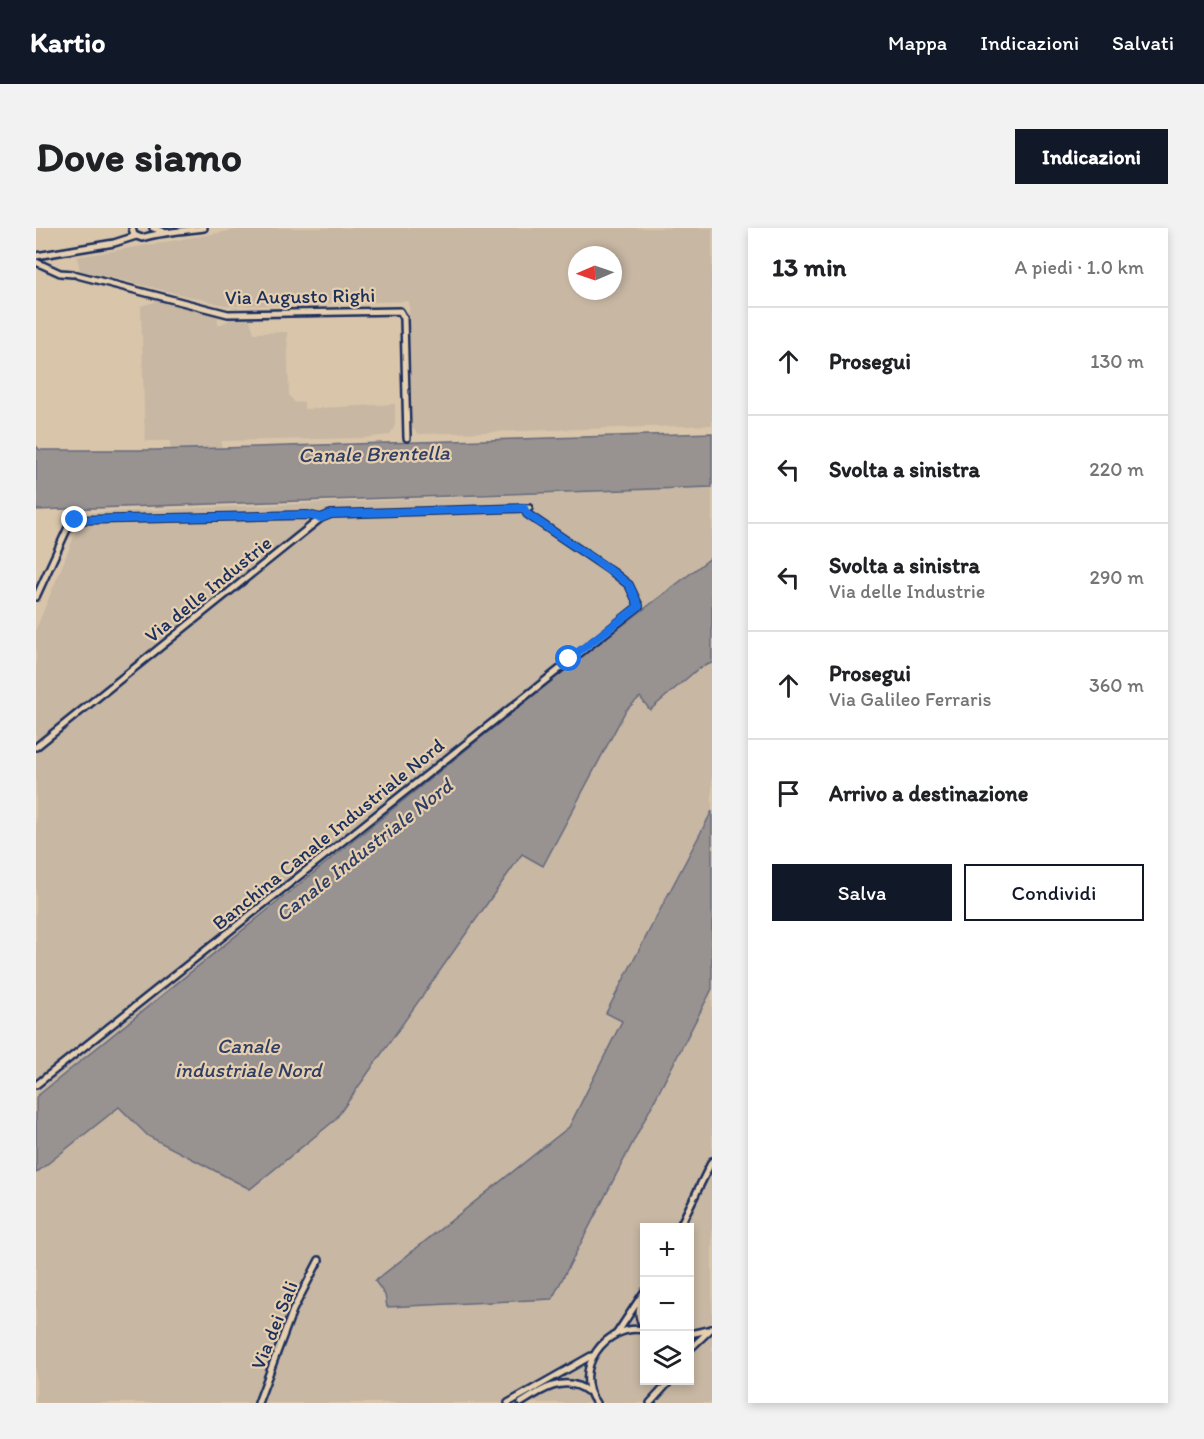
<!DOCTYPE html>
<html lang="it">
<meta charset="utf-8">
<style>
body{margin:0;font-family:Itim,sans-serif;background:#f2f2f2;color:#202124}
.controls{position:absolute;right:18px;bottom:18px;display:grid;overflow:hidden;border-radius:0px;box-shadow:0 3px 9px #0003}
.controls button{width:54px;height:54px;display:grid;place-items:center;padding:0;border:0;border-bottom:2px solid #e0e0e0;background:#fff;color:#202124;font:30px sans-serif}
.compass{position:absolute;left:532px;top:18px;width:54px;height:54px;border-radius:50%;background:#fff;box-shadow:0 3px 9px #0003;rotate:268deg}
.stop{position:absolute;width:18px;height:18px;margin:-14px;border:4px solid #1a73e8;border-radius:50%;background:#fff}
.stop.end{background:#1a73e8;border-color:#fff;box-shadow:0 2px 6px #0008}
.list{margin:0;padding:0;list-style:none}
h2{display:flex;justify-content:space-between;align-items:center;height:78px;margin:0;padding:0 24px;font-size:26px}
h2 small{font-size:20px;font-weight:400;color:#757577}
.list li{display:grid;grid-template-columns:39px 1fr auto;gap:18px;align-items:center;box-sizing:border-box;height:108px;padding:0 24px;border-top:2px solid #e0e0e0}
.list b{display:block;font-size:22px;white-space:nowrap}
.list p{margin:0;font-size:20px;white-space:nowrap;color:#757577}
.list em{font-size:20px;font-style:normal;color:#757577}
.actions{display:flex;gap:12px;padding:18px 24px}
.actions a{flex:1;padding:14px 0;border:2px solid #111827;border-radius:0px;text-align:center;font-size:21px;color:#111827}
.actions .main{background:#111827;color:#fff}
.icon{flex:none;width:33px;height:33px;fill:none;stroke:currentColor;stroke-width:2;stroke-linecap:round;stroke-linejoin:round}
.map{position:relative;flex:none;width:676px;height:1175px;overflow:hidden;border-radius:0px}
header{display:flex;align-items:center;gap:36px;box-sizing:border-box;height:84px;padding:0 30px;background:#111827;color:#fff}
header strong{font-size:28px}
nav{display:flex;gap:33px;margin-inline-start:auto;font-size:21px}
.intro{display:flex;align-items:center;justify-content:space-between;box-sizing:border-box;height:144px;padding:0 36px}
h1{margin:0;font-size:42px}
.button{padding:15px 27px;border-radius:0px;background:#111827;color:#fff;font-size:21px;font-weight:700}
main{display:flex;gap:36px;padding:0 36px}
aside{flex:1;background:#fff;border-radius:0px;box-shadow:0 3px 9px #0003}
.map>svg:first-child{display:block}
.built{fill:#c7b7a3;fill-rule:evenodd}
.water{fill:#989291;stroke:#666a7d;stroke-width:1.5}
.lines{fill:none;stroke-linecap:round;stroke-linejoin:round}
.minor-casing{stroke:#1b2f5e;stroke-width:10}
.minor{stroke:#e5cfaf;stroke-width:5}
.route{stroke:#1a73e8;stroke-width:8}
.labels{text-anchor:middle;stroke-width:4.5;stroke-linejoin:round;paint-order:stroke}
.street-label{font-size:20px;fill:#1b2f5e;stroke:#e5cfaf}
.water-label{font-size:21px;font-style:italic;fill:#2e3e66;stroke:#e5cfaf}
</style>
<header>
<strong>Kartio</strong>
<nav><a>Mappa</a><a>Indicazioni</a><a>Salvati</a></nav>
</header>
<div class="intro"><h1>Dove siamo</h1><a class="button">Indicazioni</a></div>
<main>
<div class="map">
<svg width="676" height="1175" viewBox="0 0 676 1175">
<rect width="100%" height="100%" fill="#d9c5aa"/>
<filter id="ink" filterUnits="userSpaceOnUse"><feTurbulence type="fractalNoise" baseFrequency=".0167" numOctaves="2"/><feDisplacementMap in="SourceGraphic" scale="12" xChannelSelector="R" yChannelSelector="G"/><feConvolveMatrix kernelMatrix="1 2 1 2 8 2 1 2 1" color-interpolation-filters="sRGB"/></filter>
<g filter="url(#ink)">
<g class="built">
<path d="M211,0H676V197L383,206L376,200L373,73L193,78L44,42L41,29ZM541,27H577V63H541Z"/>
<path d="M122,73L182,89V98L195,91L213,89L218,105L251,104L253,167L259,175L268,174V181L359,176V197L356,203L353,207L326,210L186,213L185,220L135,222L134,213H109L105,78Z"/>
<path d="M676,259V329L540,433L0,869V401L48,285Z"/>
<path d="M671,435H676V583L570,784L586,793L533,899L339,1053L349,1067L351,1078L516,1071L676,761V1175H0V945L83,879L113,908L214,961L299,892L487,626L507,638L590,482L604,469L614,482ZM608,1000H654V1152H608Z"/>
</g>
<g class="water">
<path d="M676,205V259L0,282V218L4,222H120Z"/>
<path d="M676,329V435L663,440L614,482L604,469L590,482L507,638L486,626L299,892L214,961L112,908L83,879L0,945V869L540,433Z"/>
<path d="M676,583V761L516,1071L351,1079L349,1067L339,1053L533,899L586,793L570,785Z"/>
</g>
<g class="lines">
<g class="minor-casing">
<g id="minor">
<path d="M96,0L98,7L106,10C124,4 147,3 168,0"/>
<path d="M117,0L128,4"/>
<path d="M0,28L78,15L100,8"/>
<path d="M0,34L24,45L37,46"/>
<path d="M41,47L192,86L364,83L368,90L371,210"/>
<path d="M0,369L34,295L39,292L272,287L285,290"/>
<path d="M0,519L285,290L295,286L493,280"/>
<path d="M0,857L603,378L593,357L578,345L491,286L488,280"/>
<path d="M643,1000L676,933"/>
<path d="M608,1069C603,1079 600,1089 608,1098"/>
<path d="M581,1105L608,1064"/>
<path d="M654,1106L672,1102"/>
<path d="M654,1121L675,1101"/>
<path d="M222,1175L257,1082L283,1032"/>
<path d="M472,1175L555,1128"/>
<path d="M485,1175C505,1162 529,1146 551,1163"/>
<path d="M560,1175C535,1142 570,1095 608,1102"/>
<path d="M614,1175L635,1152"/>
</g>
</g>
<use href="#minor" class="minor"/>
</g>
</g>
<g class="lines" filter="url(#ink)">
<path class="route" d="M39,292L272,287L285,290L295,286L488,280L491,286L578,345L593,357L603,378L533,431"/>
</g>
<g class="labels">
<g class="street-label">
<text transform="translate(264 68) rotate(-1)" y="7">Via Augusto Righi</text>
<text transform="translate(172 361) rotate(-39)" y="7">Via delle Industrie</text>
<text transform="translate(292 606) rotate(-39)" y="7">Banchina Canale Industriale Nord</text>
<text transform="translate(238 1097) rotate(-68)" y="7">Via dei Sali</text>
</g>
<g class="water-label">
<text transform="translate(338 226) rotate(-1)" y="7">Canale Brentella</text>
<text transform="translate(328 622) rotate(-38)" y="7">Canale Industriale Nord</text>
<text x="212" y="825">Canale<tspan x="212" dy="24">industriale Nord</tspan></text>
</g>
</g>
</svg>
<div class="controls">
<button>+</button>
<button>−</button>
<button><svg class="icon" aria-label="layers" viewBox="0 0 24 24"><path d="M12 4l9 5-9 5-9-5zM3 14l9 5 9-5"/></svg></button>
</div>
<svg class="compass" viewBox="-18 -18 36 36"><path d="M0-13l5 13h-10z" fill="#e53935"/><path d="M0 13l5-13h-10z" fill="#757577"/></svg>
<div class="stop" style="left:533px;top:431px"></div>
<div class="stop end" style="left:39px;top:292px"></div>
</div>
<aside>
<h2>13 min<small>A piedi · 1.0 km</small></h2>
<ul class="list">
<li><svg class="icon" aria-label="ahead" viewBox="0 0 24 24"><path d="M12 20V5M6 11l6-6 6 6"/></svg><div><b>Prosegui</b></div><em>130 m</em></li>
<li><svg class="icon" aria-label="left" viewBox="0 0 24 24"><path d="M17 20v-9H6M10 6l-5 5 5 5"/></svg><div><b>Svolta a sinistra</b></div><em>220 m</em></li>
<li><svg class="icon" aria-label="left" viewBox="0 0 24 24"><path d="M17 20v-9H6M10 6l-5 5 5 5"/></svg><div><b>Svolta a sinistra</b><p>Via delle Industrie</p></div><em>290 m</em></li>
<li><svg class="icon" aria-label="ahead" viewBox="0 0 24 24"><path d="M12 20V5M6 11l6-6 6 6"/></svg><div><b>Prosegui</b><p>Via Galileo Ferraris</p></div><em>360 m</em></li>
<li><svg class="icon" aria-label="arrive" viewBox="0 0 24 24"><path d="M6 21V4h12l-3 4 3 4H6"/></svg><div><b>Arrivo a destinazione</b></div></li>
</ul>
<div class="actions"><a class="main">Salva</a><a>Condividi</a></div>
</aside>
</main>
